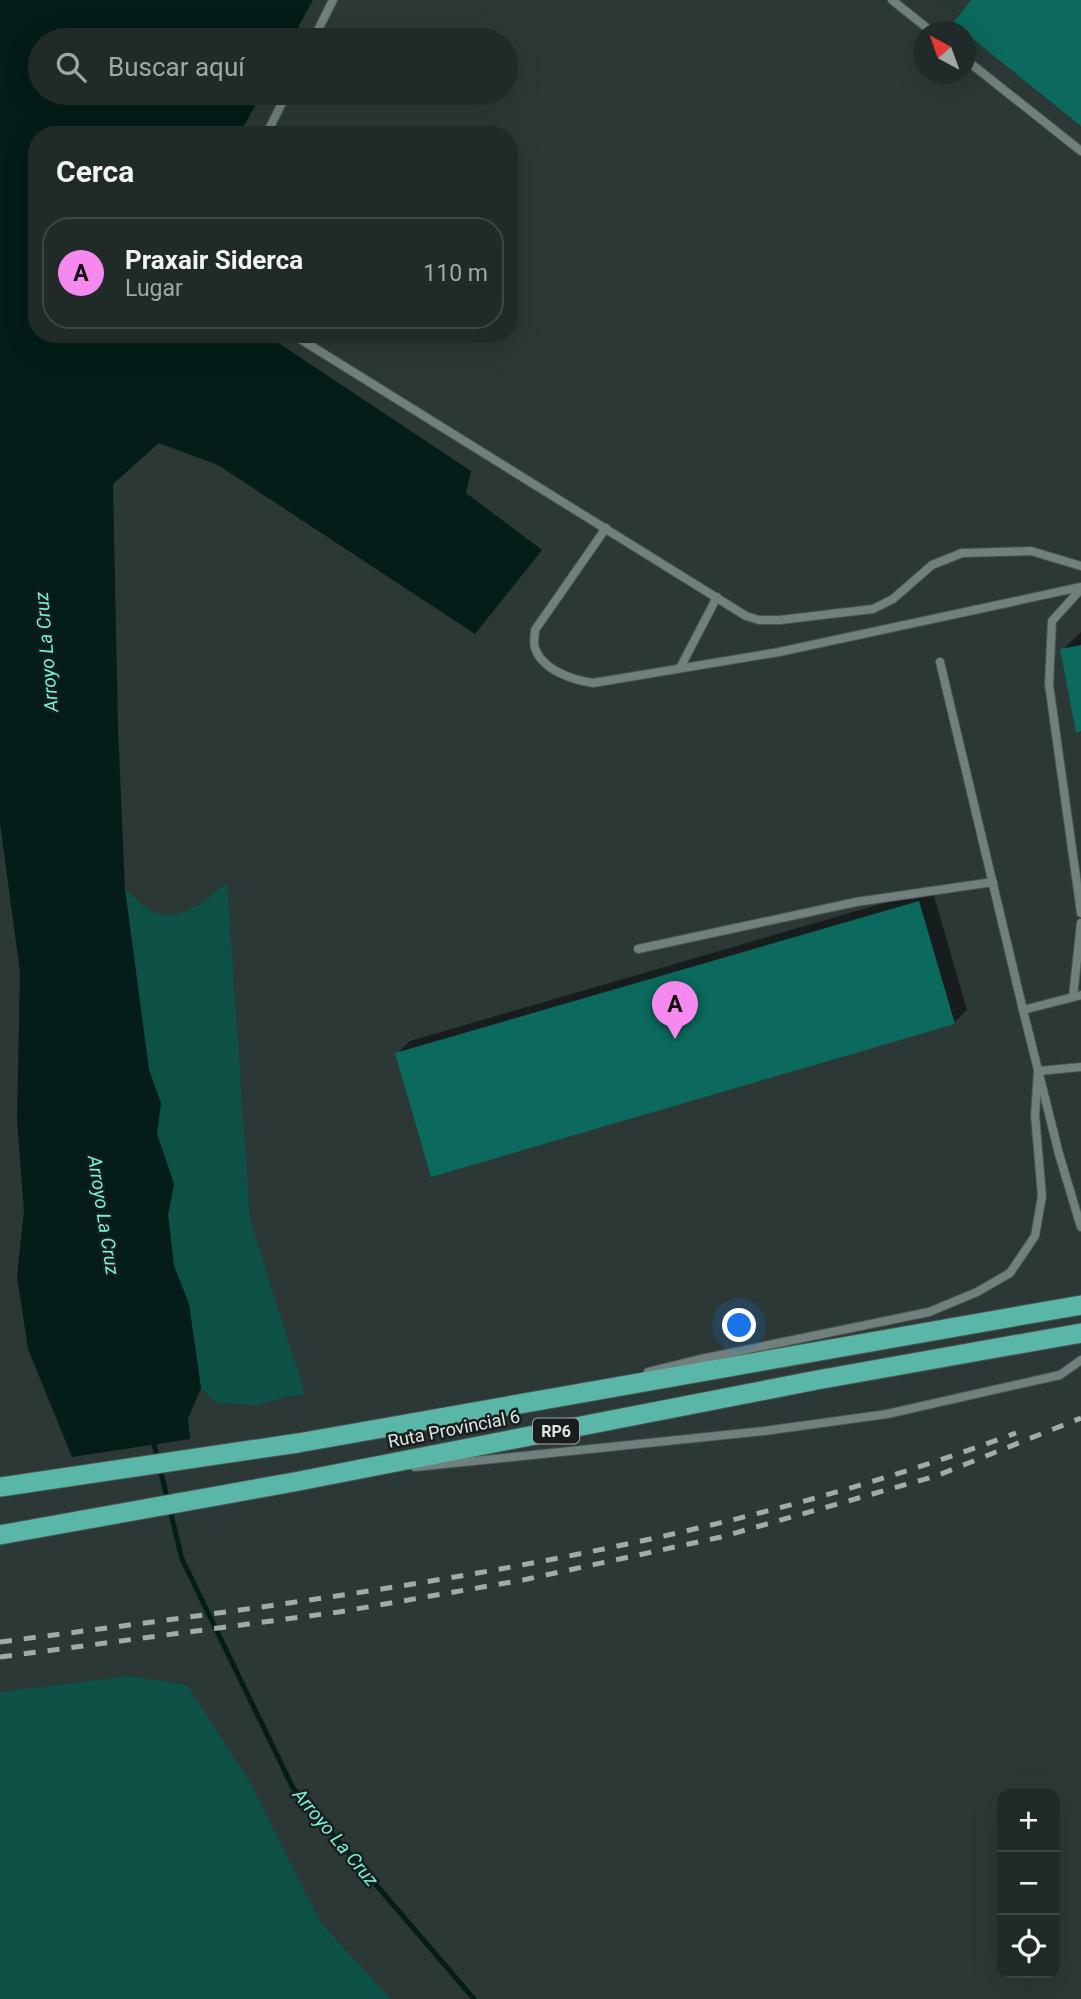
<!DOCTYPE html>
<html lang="es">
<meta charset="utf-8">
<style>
body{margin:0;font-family:Roboto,sans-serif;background:#283230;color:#f1f3f6}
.controls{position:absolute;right:21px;bottom:21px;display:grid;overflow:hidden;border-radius:14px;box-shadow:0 7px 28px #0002}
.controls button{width:63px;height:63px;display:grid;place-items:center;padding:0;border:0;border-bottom:2px solid #3d4645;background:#202a28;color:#f1f3f6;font:35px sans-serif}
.compass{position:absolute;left:913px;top:21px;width:63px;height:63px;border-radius:50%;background:#202a28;box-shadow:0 7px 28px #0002;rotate:319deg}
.you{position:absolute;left:740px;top:1326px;width:24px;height:24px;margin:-18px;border:5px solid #fff;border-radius:50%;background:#1a73e8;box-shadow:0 0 0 10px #1a73e833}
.badge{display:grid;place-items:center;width:46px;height:46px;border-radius:50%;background:#f689ed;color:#111;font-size:23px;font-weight:700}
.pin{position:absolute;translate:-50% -58px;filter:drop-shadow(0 2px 4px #0008)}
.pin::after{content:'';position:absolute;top:37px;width:24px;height:21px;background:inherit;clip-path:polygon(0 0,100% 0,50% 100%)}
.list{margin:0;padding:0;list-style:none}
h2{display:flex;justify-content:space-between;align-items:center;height:91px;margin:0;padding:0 28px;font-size:30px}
h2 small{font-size:23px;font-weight:400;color:#a2a7a8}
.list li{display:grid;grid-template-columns:46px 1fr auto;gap:21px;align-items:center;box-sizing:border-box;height:112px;margin:0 14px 14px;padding:0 14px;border:2px solid #3d4645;border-radius:28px}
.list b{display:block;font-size:26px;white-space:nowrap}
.list p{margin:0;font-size:23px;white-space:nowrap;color:#a2a7a8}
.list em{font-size:23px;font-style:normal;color:#a2a7a8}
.icon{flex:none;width:38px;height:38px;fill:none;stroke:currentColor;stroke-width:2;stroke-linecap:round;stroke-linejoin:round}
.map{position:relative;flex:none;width:1081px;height:1999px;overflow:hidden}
.search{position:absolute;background:#202a28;box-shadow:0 7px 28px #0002;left:28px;top:28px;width:490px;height:77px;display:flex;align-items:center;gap:18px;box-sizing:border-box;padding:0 24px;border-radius:38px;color:#a2a7a8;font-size:26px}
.panel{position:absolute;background:#202a28;box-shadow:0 7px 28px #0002;left:28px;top:126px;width:490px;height:217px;border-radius:28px}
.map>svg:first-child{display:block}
.green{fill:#0c5046}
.water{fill:#041d19}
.shadow{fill:#0007}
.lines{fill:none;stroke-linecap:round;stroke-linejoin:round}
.stream{stroke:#041d19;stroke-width:5}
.building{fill:#0b6a5d}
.service-casing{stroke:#485351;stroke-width:10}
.trunk-casing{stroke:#485351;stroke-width:21}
.service{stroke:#70807c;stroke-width:8}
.trunk{stroke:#5ab6a6;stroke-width:19}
.rail{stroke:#a1aba8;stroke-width:5;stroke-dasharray:12 12;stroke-linecap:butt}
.labels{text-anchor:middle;stroke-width:5;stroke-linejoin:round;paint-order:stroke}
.shield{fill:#181e1d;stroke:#a3aba9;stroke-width:2}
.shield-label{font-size:16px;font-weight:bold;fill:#dfe7e5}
.street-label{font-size:18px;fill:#dfe7e5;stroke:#181e1d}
.water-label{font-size:19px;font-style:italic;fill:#7af0db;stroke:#181e1d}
</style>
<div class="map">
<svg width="1081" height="1999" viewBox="0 0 1081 1999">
<rect width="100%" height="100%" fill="#2b3835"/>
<g class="green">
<path d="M227,882L250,1219L305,1394L285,1397L259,1405L216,1403L201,1388L189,1304L174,1266L168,1215L174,1184L157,1134L161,1103L149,1070L125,889C134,896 145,909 155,913C184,922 207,899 227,882Z"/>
<path d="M130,1676L187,1685L250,1782L321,1923L391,1999H0V1692Z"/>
</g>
<path class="water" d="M0,0H313L291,40H40V93H262L239,135H37V334H265L471,471L466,493L542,550L475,634L218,465L159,443L113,484L118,728L125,889L149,1070L161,1103L157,1134L174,1184L168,1215L174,1266L189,1304L201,1388L188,1419L190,1439L72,1457L28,1349L17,1276L24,1211L17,1121L20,972L0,823Z"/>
<g class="shadow">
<path d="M1081,632V730L1062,650Z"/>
<path d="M932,889L967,1010L954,1023L397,1054L410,1041Z"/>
</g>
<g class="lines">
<path class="stream" d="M153,1440L182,1559L293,1788L474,1999"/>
</g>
<g class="building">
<path d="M971,0H1081V126L953,23Z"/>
<path d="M1081,645V731L1076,732L1060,649Z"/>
<path d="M919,901L955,1024L431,1177L395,1053Z"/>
</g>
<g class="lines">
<g class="service-casing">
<g id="service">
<path d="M892,0L932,32"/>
<path d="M313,40L333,0"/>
<path d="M965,59L1081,151"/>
<path d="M266,135L287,93"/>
<path d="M292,334L746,616L759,620H780L873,609L893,599L932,565L962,553L1031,551L1081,566"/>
<path d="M606,528L535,630C535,635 533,643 535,648C542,670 573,680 593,683L779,652L1081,587"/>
<path d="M1081,589L1052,621L1049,684L1081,913"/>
<path d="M940,662L1023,1010"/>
<path d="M680,668L717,597"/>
<path d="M638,949L856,902L993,882"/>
<path d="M1081,995L1023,1010L1059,1154L1081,1227"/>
<path d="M1073,997L1081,923"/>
<path d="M1038,1071L1081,1067"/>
<path d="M648,1372L701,1359L929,1312L977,1292L1010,1273L1035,1236L1042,1196L1035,1115L1038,1071"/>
<path d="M415,1467L764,1431L887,1414L1060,1375L1081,1360"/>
</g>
</g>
<g class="trunk-casing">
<g id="trunk">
<path d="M0,1487L298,1443L1081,1305"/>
<path d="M0,1535L294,1482L817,1380L1081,1333"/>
</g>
</g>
<use href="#service" class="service"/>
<use href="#trunk" class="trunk"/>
<g class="rail">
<path d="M0,1642C343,1597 690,1555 1016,1433"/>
<path d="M0,1657L339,1612L523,1580L721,1537L936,1476L1081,1418"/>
</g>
</g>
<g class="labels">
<rect class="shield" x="533" y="1418.5" width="46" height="25" rx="5"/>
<g class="shield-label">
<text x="556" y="1437">RP6</text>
</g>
<g class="street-label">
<text transform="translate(454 1429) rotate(-11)" y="6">Ruta Provincial 6</text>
</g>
<g class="water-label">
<text transform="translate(46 652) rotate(-95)" y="7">Arroyo La Cruz</text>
<text transform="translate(104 1215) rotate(81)" y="7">Arroyo La Cruz</text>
<text transform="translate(336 1837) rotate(50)" y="7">Arroyo La Cruz</text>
</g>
</g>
</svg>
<div class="controls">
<button>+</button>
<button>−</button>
<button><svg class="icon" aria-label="locate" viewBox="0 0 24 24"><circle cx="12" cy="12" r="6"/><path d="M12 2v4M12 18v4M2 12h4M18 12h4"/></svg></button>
</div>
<svg class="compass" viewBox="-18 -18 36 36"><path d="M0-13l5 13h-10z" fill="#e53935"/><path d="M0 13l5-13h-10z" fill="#a2a7a8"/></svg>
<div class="you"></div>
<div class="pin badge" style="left:675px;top:1039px">A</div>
<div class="search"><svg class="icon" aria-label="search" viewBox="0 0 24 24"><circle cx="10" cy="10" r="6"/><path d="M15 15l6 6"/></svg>Buscar aquí</div>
<section class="panel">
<h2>Cerca<small></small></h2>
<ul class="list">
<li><span class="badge">A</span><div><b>Praxair Siderca</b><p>Lugar</p></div><em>110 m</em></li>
</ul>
</section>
</div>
